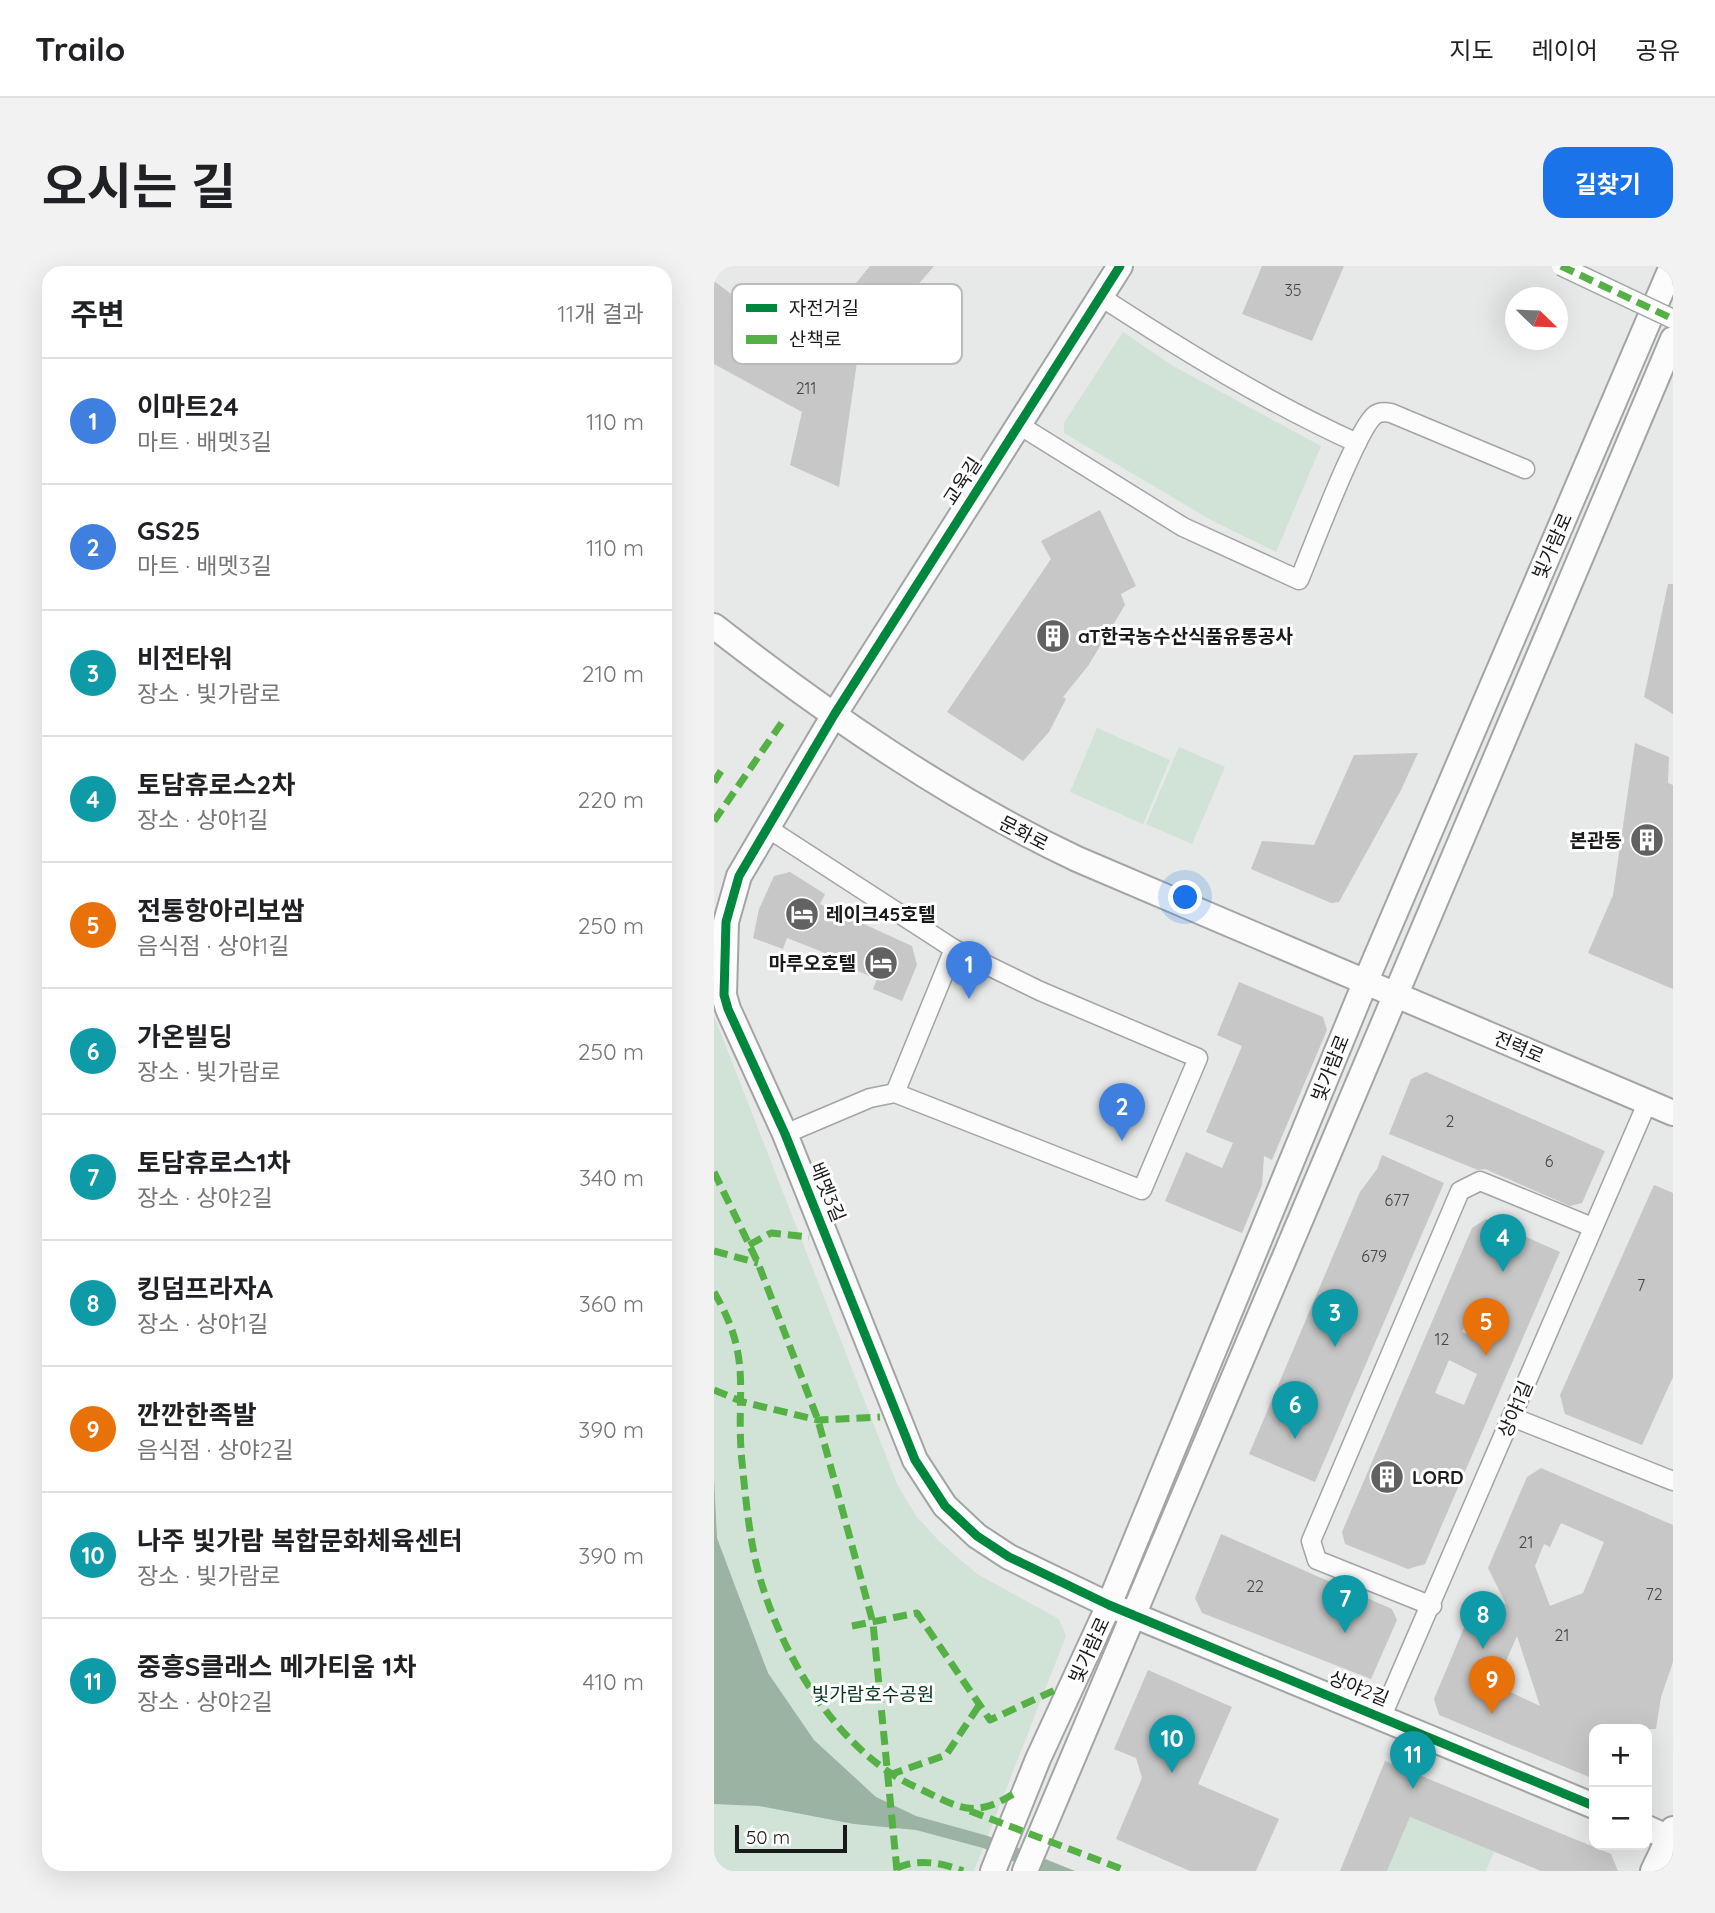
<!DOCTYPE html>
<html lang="ko">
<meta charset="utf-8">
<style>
body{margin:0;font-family:Quicksand,"Noto Sans KR",sans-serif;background:#f2f2f2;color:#202124}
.controls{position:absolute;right:21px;bottom:21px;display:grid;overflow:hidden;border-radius:14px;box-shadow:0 7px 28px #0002}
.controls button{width:63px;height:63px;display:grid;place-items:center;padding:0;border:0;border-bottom:2px solid #e0e0e0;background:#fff;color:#202124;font:35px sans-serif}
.compass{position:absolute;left:791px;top:21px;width:63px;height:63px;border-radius:50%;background:#fff;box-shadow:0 7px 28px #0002;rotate:113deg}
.scale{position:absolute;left:21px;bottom:18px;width:112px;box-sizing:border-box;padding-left:7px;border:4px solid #191a19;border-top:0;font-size:19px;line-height:24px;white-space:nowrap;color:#191a19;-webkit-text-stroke:5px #fff;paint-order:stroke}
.you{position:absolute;left:472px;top:632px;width:24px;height:24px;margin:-18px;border:5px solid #fff;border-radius:50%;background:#1a73e8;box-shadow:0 0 0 10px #1a73e833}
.badge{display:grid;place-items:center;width:46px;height:46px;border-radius:50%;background:#1a73e8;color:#fff;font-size:23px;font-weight:700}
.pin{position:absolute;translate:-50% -58px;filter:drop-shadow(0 2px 4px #0008)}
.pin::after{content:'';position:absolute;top:37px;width:24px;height:21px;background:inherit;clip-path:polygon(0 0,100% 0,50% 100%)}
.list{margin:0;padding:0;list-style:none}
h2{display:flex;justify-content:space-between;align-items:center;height:91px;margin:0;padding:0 28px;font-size:30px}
h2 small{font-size:23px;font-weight:400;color:#757577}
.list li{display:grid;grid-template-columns:46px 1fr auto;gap:21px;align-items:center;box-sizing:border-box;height:126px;padding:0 28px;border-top:2px solid #e0e0e0}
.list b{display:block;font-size:26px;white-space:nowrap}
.list p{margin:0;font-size:23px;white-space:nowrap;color:#757577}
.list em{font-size:23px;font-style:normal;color:#757577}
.map{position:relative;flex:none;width:959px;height:1605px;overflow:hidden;border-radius:21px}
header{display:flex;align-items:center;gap:42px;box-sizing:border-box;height:98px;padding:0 35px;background:#fff;border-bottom:2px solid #e0e0e0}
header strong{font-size:33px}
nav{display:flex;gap:38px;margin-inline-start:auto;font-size:24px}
.intro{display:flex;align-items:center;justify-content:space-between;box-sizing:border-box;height:168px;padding:0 42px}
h1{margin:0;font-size:49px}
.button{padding:18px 32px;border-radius:21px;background:#1a73e8;color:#fff;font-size:24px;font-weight:700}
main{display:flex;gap:42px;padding:0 42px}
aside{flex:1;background:#fff;border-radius:21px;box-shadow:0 7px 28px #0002}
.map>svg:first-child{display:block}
.green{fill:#d1e2d6}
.water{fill:#9ab3a2}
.building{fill:#c6c7c6;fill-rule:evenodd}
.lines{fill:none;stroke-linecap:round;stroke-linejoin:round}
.street-casing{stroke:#a2a5a3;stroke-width:21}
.secondary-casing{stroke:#a2a5a3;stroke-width:28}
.street{stroke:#fbfcfb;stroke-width:18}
.secondary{stroke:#fbfcfb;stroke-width:24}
.street-bridge-casing{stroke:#a2a5a3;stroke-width:21;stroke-linecap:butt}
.street-bridge{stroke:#fbfcfb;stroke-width:18}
.quiet{stroke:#55b145;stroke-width:7;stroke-dasharray:14 7;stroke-linecap:butt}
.cycleway-casing{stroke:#fff;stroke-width:13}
.cycleway{stroke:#00873e;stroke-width:9}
.labels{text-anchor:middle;stroke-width:6;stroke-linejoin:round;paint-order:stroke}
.number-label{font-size:16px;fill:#444544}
.street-label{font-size:19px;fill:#191a19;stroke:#fff}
.poi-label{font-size:19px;font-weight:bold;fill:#191a19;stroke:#fff;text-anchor:start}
.park-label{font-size:19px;fill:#04321b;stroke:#fff}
.key{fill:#fff;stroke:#bababa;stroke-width:2}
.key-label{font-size:19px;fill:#191a19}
</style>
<header>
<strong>Trailo</strong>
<nav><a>지도</a><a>레이어</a><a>공유</a></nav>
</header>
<div class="intro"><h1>오시는 길</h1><a class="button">길찾기</a></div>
<main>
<aside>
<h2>주변<small>11개 결과</small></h2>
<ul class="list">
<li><span class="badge" style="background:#3f7fe0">1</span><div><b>이마트24</b><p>마트 · 배멧3길</p></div><em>110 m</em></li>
<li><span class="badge" style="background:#3f7fe0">2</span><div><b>GS25</b><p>마트 · 배멧3길</p></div><em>110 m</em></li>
<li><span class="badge" style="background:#0f9aa8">3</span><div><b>비전타워</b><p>장소 · 빛가람로</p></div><em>210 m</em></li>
<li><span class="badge" style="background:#0f9aa8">4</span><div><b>토담휴로스2차</b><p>장소 · 상야1길</p></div><em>220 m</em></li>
<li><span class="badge" style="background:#e8710a">5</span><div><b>전통항아리보쌈</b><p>음식점 · 상야1길</p></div><em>250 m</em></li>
<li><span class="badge" style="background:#0f9aa8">6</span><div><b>가온빌딩</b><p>장소 · 빛가람로</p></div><em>250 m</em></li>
<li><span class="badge" style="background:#0f9aa8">7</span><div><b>토담휴로스1차</b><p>장소 · 상야2길</p></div><em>340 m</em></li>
<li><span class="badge" style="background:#0f9aa8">8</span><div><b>킹덤프라자A</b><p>장소 · 상야1길</p></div><em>360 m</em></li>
<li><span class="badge" style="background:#e8710a">9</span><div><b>깐깐한족발</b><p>음식점 · 상야2길</p></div><em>390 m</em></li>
<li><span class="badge" style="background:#0f9aa8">10</span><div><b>나주 빛가람 복합문화체육센터</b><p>장소 · 빛가람로</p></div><em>390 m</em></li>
<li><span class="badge" style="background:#0f9aa8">11</span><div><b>중흥S클래스 메가티움 1차</b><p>장소 · 상야2길</p></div><em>410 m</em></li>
</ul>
</aside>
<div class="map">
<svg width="959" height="1605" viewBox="0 0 959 1605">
<rect width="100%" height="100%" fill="#e6e9e7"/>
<g class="green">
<path d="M409,66L459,100L607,180L562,286L497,254L350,167V157Z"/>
<path d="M383,462L456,494L429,558L356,526Z"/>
<path d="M465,481L511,501L478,578L432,558Z"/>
<path d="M0,750L183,1218L202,1250L226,1276L263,1308L345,1353L352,1370L260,1605H0Z"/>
<path d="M696,1551L780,1586L772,1605H673Z"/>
</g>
<path class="water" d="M0,1212L3,1272L21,1320L54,1407L100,1474L162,1531L202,1550L274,1570L361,1605H321L269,1582L202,1564L140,1558L45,1540L0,1538Z"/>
<g class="building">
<path d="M156,0H220L144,89L125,221L76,199L88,146L0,98V15L89,82Z"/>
<path d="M548,0H630L598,75L528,48Z"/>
<path d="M386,244L422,320L407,328L411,339L374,400L349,431L352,433L335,466L309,495L233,446L337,293L327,275Z"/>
<path d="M954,318H959V448L930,431Z"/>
<path d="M921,477L955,491L954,517L959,519V723L874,687L899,629Z"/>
<path d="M704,487L687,524L625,636L617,637L537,603L548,575L600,579L640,489Z"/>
<path d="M76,606L111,628L106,638L198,680L203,699L188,735L159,723L163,713L134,701L136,698L129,694L73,672L69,683L39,672L45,643L60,610Z"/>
<path d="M525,716L609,751L613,764L558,894L550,890L548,919L528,967L451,935L472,886L508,902L519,877L492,866L528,780L503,769Z"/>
<path d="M712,806L891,885L868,937L856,940L771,903L764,904L675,868L697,813Z"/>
<path d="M668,889L730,917L601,1216L535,1188L646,926L663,903Z"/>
<path d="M940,919L959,927V1111L928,1179L851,1148L846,1129Z"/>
<path d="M772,953L846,986L711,1298L694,1303L631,1278L628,1266L758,962ZM760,1036L790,1048L776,1078L748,1066ZM735,1094L763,1108L750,1139L721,1127Z"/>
<path d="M827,1202L959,1259V1396L947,1431L942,1463H880V1513L725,1449L720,1433L765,1326L792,1338L774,1302L813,1211ZM847,1257L890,1276L869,1327L836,1340L821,1300L830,1278L836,1281ZM803,1370L826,1440L792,1424L788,1404Z"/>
<path d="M507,1268L678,1343L683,1354L657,1413L488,1347L481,1332Z"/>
<path d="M434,1404L518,1441L484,1518L565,1553L542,1605H476L402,1573L428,1512L422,1492L400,1483Z"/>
<path d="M671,1495L897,1588L904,1605H827L696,1551L673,1605H626Z"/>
</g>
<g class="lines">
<g class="street-casing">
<g id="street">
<path d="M387,31C470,85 553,136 643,177"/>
<path d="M305,159L469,261L585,314C597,286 643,162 661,149C666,145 672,146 677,147L811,203"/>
<path d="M52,561L240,683L326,725L484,792L428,924L181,827L156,832L71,868"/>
<path d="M181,827L240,683"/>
<path d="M798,1151L959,1215"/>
<path d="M718,1340L603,1294L597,1275L746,925L766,915L878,961"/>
<path d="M668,1450L934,835"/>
</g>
</g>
<g class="secondary-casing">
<g id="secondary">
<path d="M406,0L120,449L25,610L12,656L10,729L14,743L71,868L201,1194L231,1240L263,1270L295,1291L395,1339L880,1540"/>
<path d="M0,360C114,449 233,531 363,593L959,847"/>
<path d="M933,1562L953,1571"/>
<path d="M279,1605L324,1493L395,1339L651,717L958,0"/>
<path d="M311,1605L959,73"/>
<path d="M939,1605L959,1563"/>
</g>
</g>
<use href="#street" class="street"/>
<use href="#secondary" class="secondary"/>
<g class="street-bridge-casing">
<path id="street-bridge" d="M847,0L959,53"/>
</g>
<use href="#street-bridge" class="street-bridge"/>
<g class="quiet">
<path d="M847,0L959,53"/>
<path d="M0,516L7,505"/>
<path d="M0,555L69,455"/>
<path d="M0,906L44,997L104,1154L159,1357L183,1605"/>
<path d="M35,979L57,967L95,971"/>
<path d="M0,985L44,997"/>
<path d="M0,1026C40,1094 21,1126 28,1196C32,1236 36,1282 49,1322C73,1398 128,1489 204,1522C245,1541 258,1554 301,1527"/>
<path d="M0,1124L29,1136L104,1154L166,1151"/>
<path d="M138,1360L203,1347L276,1454L341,1424"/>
<path d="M175,1509L232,1489L266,1438"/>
<path d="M256,1545L413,1605"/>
<path d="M183,1602C203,1592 229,1597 249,1605"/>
</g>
<g class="cycleway-casing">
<path id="cycleway" d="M406,0L120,449L25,610L12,656L10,729L14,743L71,868L201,1194L231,1240L263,1270L295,1291L395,1339L880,1540"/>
</g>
<use href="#cycleway" class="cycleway"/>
</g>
<defs>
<g id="building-disc" transform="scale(1.75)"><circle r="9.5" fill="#616261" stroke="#fff"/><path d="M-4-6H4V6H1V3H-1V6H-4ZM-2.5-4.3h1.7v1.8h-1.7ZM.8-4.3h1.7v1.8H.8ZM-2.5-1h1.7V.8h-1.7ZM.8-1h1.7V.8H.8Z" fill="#fff"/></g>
<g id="hotel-disc" transform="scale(1.75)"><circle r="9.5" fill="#616261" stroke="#fff"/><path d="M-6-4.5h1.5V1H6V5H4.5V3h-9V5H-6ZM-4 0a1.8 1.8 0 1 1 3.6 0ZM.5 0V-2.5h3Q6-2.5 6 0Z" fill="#fff"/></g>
</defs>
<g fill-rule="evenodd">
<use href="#building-disc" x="339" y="370"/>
<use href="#building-disc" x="933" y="574"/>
<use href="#hotel-disc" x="88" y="648"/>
<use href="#hotel-disc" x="167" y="697"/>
<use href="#building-disc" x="673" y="1211"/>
</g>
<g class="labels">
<g class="number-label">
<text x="579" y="30">35</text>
<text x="92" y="128">211</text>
<text x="736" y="861">2</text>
<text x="835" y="901">6</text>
<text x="683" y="940">677</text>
<text x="660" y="996">679</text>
<text x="927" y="1025">7</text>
<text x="728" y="1079">12</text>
<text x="812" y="1282">21</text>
<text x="541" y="1326">22</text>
<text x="940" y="1334">72</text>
<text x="848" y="1375">21</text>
</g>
<g class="street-label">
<text transform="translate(248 215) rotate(-57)" y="7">교육길</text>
<text transform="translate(838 280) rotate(-66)" y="7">빛가람로</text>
<text transform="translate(310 567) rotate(27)" y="7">문화로</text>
<text transform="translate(805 781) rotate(23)" y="7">전력로</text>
<text transform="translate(616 802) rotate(-68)" y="7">빛가람로</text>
<text transform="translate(114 926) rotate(68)" y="7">배멧3길</text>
<text transform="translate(801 1143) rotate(-67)" y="7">상야1길</text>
<text transform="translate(375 1384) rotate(-65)" y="7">빛가람로</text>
<text transform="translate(645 1422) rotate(22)" y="7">상야2길</text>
</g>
<g class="poi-label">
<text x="364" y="377">aT한국농수산식품유통공사</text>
<text x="908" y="581" text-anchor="end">본관동</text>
<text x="112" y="655">레이크45호텔</text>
<text x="142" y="704" text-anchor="end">마루오호텔</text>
<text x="698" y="1218">LORD</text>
</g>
<g class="park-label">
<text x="159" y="1435">빛가람호수공원</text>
</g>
</g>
<rect x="18" y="18" width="230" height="80" rx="10" class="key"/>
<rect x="32" y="38" width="31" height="8" fill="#00873e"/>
<rect x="32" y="69" width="31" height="9" fill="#55b145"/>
<g class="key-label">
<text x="75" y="49">자전거길</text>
<text x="75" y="80">산책로</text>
</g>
</svg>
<div class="controls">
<button>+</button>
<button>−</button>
</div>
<svg class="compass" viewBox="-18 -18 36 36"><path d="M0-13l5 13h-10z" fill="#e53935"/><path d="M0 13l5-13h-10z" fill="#757577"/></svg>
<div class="scale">50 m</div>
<div class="you"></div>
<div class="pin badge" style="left:255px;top:733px;background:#3f7fe0">1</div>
<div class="pin badge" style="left:408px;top:875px;background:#3f7fe0">2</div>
<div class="pin badge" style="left:621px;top:1081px;background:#0f9aa8">3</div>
<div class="pin badge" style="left:789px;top:1006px;background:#0f9aa8">4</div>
<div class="pin badge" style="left:772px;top:1090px;background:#e8710a">5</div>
<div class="pin badge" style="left:581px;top:1173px;background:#0f9aa8">6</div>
<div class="pin badge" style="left:631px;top:1367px;background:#0f9aa8">7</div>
<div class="pin badge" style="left:769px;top:1383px;background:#0f9aa8">8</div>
<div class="pin badge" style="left:778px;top:1448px;background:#e8710a">9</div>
<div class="pin badge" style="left:458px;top:1507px;background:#0f9aa8">10</div>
<div class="pin badge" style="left:699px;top:1523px;background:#0f9aa8">11</div>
</div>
</main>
